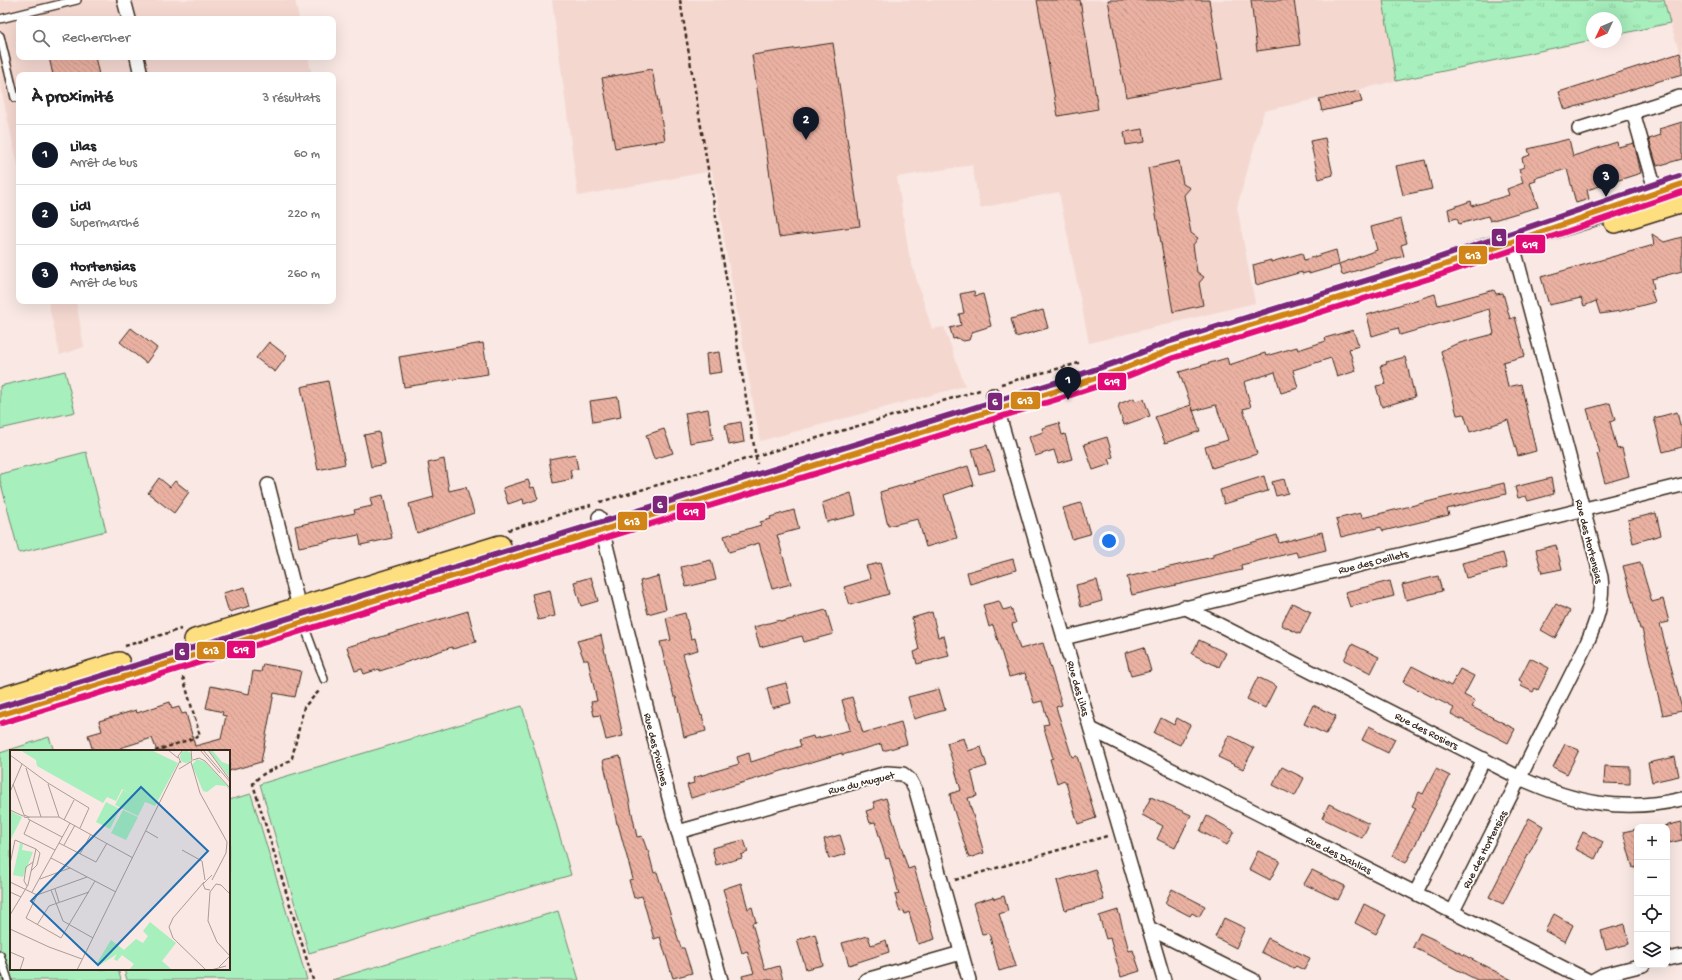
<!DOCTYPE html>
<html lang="fr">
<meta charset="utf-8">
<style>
body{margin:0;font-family:"Gochi Hand",sans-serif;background:#f2f2f2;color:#202124}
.controls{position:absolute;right:12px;bottom:12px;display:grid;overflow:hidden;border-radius:8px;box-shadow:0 4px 16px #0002}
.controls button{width:36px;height:36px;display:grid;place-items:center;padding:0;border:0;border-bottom:1px solid #e0e0e0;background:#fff;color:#202124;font:20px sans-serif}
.compass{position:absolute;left:1586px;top:12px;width:36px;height:36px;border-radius:50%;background:#fff;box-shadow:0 4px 16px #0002;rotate:226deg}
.you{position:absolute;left:1109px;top:541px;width:14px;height:14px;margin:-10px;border:3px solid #fff;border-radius:50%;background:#1a73e8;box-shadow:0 0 0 6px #1a73e833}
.badge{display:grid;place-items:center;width:26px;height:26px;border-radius:50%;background:#111827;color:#fff;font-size:13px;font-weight:700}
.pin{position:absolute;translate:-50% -33px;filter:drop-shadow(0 1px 2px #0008)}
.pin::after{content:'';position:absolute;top:21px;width:14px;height:12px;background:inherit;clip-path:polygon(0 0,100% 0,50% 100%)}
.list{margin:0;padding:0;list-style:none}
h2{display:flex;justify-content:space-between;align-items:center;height:52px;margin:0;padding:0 16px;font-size:17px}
h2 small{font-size:13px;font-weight:400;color:#757577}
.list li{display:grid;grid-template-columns:26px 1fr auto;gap:12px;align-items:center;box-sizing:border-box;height:60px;padding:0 16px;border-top:1px solid #e0e0e0}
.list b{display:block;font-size:15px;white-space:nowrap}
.list p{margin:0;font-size:13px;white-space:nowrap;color:#757577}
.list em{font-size:13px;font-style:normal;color:#757577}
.icon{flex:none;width:22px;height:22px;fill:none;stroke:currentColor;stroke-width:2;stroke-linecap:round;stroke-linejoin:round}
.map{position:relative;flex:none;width:1682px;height:980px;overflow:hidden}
.search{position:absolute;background:#fff;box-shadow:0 4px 16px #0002;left:16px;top:16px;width:320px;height:44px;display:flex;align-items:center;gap:10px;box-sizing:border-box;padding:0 14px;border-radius:8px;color:#757577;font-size:15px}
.panel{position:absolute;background:#fff;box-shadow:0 4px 16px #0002;left:16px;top:72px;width:320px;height:232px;border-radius:8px}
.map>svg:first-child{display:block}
.built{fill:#f4d8d0}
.grass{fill:url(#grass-tufts);stroke:#718c6e}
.green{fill:#a7efbd;stroke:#718c6e}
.building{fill:url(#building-back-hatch);stroke:#3b2a1e}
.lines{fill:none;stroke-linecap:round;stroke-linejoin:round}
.lane-casing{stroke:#3b2a1e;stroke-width:10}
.street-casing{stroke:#3b2a1e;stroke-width:16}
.primary-casing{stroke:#3b2a1e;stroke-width:24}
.path{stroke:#3b2a1e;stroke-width:2.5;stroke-dasharray:4 3;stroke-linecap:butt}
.lane{stroke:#fff;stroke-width:7}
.street{stroke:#fff;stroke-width:13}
.primary{stroke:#fedf80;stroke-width:21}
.bus-1-casing{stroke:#fff;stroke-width:9}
.bus-2-casing{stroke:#fff;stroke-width:9}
.bus-3-casing{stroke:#fff;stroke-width:9}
.bus-1{stroke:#d18417;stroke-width:6}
.bus-2{stroke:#e20977;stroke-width:6}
.bus-3{stroke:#7c2679;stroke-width:6}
.labels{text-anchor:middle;stroke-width:3.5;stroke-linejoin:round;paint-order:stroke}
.street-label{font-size:11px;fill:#3b2a1e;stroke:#fff}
.inset-road{fill:none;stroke:#ad9c94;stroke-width:1}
.view{fill:#1f6fb2;fill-opacity:0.15;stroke:#1f6fb2;stroke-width:2}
.inset-edge{fill:none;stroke:#3b2a1e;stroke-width:2}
.line-badge{stroke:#fff;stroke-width:1.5}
.badge-label{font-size:11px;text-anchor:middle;font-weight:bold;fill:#fff}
</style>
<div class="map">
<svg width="1682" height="980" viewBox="0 0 1682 980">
<defs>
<pattern id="grass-tufts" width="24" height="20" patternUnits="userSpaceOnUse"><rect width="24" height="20" fill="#a7efbd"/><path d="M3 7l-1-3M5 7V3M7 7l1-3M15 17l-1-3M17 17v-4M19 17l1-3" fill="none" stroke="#91cda2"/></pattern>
<pattern id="building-back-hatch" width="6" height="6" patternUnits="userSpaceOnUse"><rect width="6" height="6" fill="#eab1a2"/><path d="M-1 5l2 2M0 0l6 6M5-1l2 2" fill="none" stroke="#ca988b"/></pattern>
</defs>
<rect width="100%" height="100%" fill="#f9e8e3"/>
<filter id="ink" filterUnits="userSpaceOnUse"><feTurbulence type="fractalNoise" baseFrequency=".025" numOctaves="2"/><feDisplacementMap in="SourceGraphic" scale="8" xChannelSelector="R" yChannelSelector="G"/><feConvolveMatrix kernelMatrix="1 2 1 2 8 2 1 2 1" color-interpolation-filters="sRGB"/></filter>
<g filter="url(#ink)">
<g class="built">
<path d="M0,0H295L299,19H19V57H308L312,75H19V170L0,84Z"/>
<path d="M552,0H1383L1396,81L1264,111L1237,207L1255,303L1089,343L1059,192L980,208L972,165L897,177L909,255L932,329L944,327L965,386L760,441L712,171L578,196Z"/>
<path d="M1664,0H1682V59L1670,23Z"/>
<path d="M48,301H76L84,347L60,355Z"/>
</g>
<path class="grass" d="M1383,0H1664L1670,23L1616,35V18H1592V40L1396,81Z"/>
<g class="green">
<path d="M65,371L75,412L0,429V386Z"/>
<path d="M86,452L106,531L19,553L0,480V474Z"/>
<path d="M522,706L571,875L309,953L260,784Z"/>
<path d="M49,737L54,751H11V969H118L121,980H0V753Z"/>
<path d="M251,794L307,980H127L124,969H229V800Z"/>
<path d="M558,911L579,980H332Z"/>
</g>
<g class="building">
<path d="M1037,0H1080L1098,109L1058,116Z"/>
<path d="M1108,0H1209L1222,79L1126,97Z"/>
<path d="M1251,0H1294L1300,45L1257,51Z"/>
<path d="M833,43L860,226L779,237L752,55Z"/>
<path d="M1680,53L1682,61V74L1565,110L1559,92Z"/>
<path d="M49,57H95L99,75H53Z"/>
<path d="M652,69L665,140L615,148L602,78Z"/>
<path d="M1359,91L1362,102L1322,111L1319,99Z"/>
<path d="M1682,122V159L1657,166L1649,139L1661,135L1659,129Z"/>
<path d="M1143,129L1145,142L1126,145L1124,132Z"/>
<path d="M1325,138L1333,175L1319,179L1310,141Z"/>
<path d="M1569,139L1573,156L1617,142L1618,147L1634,143L1641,173L1587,190L1589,199L1576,203L1567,169L1535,178L1536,181L1530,183L1538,207L1490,221L1488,216L1459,224L1457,218L1450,220L1448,209L1471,201L1472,206L1509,195L1507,189L1523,183L1519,169L1524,167L1522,158L1530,155L1528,149Z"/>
<path d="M1425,160L1432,189L1403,195L1396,166Z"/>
<path d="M1179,161L1183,184L1190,188L1184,195L1191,233L1198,238L1193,245L1197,272L1204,277L1199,283L1203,305L1173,312L1148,168Z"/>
<path d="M1401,219L1407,243L1401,245L1404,256L1342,275L1339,265L1309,274V272L1302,274V272L1256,285L1253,265L1271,260V262L1302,253L1304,260L1336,250L1339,264L1377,250L1371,227Z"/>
<path d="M1652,234L1664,242L1682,237V271L1652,279L1654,289L1651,290L1655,302L1621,311L1600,314L1596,301L1584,306L1581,298L1549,305L1541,277L1654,245Z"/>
<path d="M1494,290L1496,294L1503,293L1510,319L1515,317L1525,356L1503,362L1508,387L1521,384L1536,451L1518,456L1508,420L1470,432L1464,414L1457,415L1441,351L1456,344L1494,334L1489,309L1400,335L1398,328L1372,336L1367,315L1435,294L1438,305Z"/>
<path d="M974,291L975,296L983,294L991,326L972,332L969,340L963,341L958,338L953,339L950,328L961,325L959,314L964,313L960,294Z"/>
<path d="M1043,310L1048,328L1016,337L1011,319Z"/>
<path d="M131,328L157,348L146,363L120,342Z"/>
<path d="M1353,330L1359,346L1349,349L1356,371L1337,377L1331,358L1293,370L1298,388L1281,393L1275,372L1244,382L1251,407L1243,409L1257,454L1212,468L1205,447L1228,440L1216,405L1193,411L1192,407L1200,431L1165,443L1155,417L1191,405L1179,372L1227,358L1229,365L1265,353L1266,356L1297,347L1298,350L1326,341L1325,338Z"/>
<path d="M269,342L287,356L275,372L256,358Z"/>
<path d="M483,343L488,374L404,387L399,357Z"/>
<path d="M719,352L722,372L708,374L706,354Z"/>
<path d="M1405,357L1415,397L1382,407L1376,386L1386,384L1380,366L1387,364L1386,362Z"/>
<path d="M328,381L345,464L318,470L301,387Z"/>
<path d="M618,397L621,417L593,422L590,401Z"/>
<path d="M1134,398L1135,401L1144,399L1150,416L1124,425L1118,407L1119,406V404Z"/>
<path d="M1610,403L1615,420L1610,422L1617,449L1622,448L1629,476L1605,483L1597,454L1600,453L1587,409Z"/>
<path d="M708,409L713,439L690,443L685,413Z"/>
<path d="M1677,412L1680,425H1682V447L1663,452L1654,418Z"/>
<path d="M741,422L744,442L729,445L725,425Z"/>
<path d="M1059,423L1062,435L1065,434L1072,459L1058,463L1054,450L1035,456L1029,437L1043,432L1042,428Z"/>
<path d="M664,429L673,453L654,459L646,435Z"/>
<path d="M379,432L385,464L371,467L364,435Z"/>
<path d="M1107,437L1113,457L1109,459L1111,464L1093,470L1084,444Z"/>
<path d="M987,445L995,470L979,474L972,449Z"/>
<path d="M575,454L578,469L570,470L572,479L553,483L549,459Z"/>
<path d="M444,459L449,491L466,487L474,513L417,533L409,504L434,497L428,463Z"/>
<path d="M968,466L974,485L944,495L957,538L926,547L918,519L888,526L880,492Z"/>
<path d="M1264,476L1268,491L1224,504L1220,490Z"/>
<path d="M159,478L170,487L175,481L189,492L174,513L148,493Z"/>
<path d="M1551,478L1554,494L1528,501L1526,496L1518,498L1515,487Z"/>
<path d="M1284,479L1288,493L1276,496L1272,482Z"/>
<path d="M528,480L531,488L534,487L538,499L524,504L523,499L508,504L503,488Z"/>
<path d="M1504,483L1506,494L1447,509L1449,515L1383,531L1381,527L1341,537L1336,519L1361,513L1362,518Z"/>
<path d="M851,493L856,515L827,522L822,503Z"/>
<path d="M383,495L392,538L361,545L359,535L299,547L295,526L355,513L354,510L372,506L370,498Z"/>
<path d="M1081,503L1090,534L1072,539L1063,508Z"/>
<path d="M794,510L799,529L777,535L791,584L772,589L759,543L729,552L724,536L761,525L760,522L771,519L770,517Z"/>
<path d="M1656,513L1661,535L1633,543L1628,520Z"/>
<path d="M1322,532L1326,550L1298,557L1296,552L1241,565L1242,570L1132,595L1127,577L1213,557V554L1277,535L1279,543Z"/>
<path d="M1556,545L1562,569L1542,573L1536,550Z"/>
<path d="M1503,553L1507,568L1466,578L1462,563Z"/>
<path d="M1013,559L1016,570L970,584L967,572Z"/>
<path d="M711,560L716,580L686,587L681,567Z"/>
<path d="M1640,562L1652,602L1663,599L1669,622L1660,624L1682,709V711L1663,715L1642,629H1640L1623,566Z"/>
<path d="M880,563L889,594L850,605L844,587L871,579L866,566Z"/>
<path d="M659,576L666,609L648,614L640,581Z"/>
<path d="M1438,576L1442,591L1406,600L1402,585Z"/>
<path d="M591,577L598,601L581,606L574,582Z"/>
<path d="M1097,580L1102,601L1081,607L1076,585Z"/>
<path d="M1390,581L1394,596L1350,607L1345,592Z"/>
<path d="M245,587L250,606L229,612L223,593Z"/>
<path d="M550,590L555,616L538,620L532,594Z"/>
<path d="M999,601L1003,610L1011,608L1016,623L1012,624L1020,649L1043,643L1062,705L1056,707L1072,757L1077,756L1096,818L1078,824L1066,783L1064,780L1057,783L1050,759L1053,758L1043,725L1049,724L1042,701L1034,703L1025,673L1009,677L993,625L989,627L983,605Z"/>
<path d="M1292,603L1311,612L1300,634L1281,625Z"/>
<path d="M1556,604L1570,611L1555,638L1541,630Z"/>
<path d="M826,610L833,634L804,642L802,636L760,647L754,627L780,620L781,622Z"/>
<path d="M468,611L476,642L453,649L452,647L380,671L379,669L364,674L362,669L355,671L347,647Z"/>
<path d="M932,612L938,637L944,636L949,656L917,664L914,652L919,650L912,618Z"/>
<path d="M685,613L691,639L695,638L698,650L683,654L697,706H698L701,716L702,715L706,731L684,737L676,697H674L660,642L671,640L666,618Z"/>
<path d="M601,635L623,736L606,740L600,715L594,716L591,702L597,701L588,660H584L577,641Z"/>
<path d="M1199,640L1226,653L1219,667L1192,654Z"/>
<path d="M1352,644L1379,657L1371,673L1344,660Z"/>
<path d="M1144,647L1151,671L1131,676L1125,653Z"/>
<path d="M1530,658L1549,668L1538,690L1535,688L1533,692L1521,686L1522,682L1519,680Z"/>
<path d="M263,664L301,671L295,697L274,693L261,762L229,771V751H157L152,738L120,748L121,751H93L88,735L102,731L99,721L136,710L137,713L170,702L172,709L179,707L182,714L186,713L195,746L221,739L226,716L222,715L223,712L206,708L211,686L249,694L253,671L261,672Z"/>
<path d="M1412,666L1451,686L1460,669L1474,676L1464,695L1475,701L1472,707L1515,729L1508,743L1451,714L1454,708L1403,682Z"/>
<path d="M1258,677L1276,686L1265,708L1247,699Z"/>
<path d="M786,683L791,703L772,708L767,688Z"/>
<path d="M939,689L945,710L914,719L908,697Z"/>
<path d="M852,697L863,733L901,722L907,744L883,751L881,744L842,755V753L691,798L687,785L694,783L693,778L739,764L737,757L749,753L751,762L801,746L799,740L813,736L814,739L850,730L842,700Z"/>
<path d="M1313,705L1336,716L1326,734L1304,724Z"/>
<path d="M1161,718L1174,725L1177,718L1190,725L1180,745L1154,733Z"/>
<path d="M1369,726L1395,739L1388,753L1362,740Z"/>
<path d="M1229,735L1254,748L1243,769L1218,757Z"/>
<path d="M964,738L968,751L981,747L987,766L971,771L977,796L968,798L984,853L969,858L951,801L950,794L961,790L947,743Z"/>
<path d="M1565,744L1579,750L1567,774L1553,767Z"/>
<path d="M620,756L637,837L642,836L647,850H648L654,873L657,872L681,948H684L692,973L673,978L660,937L654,939L642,896L634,898L629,880L633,879L618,824H617L603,760Z"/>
<path d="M1675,757L1679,776L1652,782L1648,763Z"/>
<path d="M1605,766L1630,767V784L1604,783Z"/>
<path d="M1282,767L1304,778L1295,796L1273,785Z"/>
<path d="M1436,769L1450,776L1406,863L1392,856L1416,808L1412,806L1419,792L1423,794Z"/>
<path d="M1151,797L1191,815L1175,848L1157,839L1163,826L1142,815Z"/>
<path d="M886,798L908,869L914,867L935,939L918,944L909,912L905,914L904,911L900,912L895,895L899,894L889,858L886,859L875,822L870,823L866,811L875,808L873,802Z"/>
<path d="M1329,804L1369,824L1362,838L1322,818Z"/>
<path d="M1207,816L1234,831L1227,845L1200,831Z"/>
<path d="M1529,818L1543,826L1503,904L1489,897Z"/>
<path d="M1682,822V840L1669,843L1667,827L1664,826Z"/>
<path d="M1637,829V867L1633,868L1623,832Z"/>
<path d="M1583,832L1603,842L1595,859L1575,849Z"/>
<path d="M840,835L846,854L829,859L824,839Z"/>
<path d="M744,840L748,852L741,855L742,858L716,865L712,848Z"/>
<path d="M1258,851L1280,861L1270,880L1249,869Z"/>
<path d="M1095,869L1104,900L1065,910L1057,881Z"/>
<path d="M1312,870L1345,886L1338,900L1304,884Z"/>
<path d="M741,883L748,909L752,907L756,922L752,923L765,970L779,966L783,980H743L742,976L754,973L747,951L742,953L723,889Z"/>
<path d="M1172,889L1205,906L1199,917L1192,913L1190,916L1165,903Z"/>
<path d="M1004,896L1008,911L999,914L1016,966L999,971L989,933L982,934L973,903L993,897L994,899Z"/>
<path d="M1364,904L1386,915L1376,934L1355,923Z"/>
<path d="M1118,910L1129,951L1133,950L1140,971L1121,977L1110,938L1106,939L1099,916Z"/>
<path d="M1554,914L1573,925L1565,942L1545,931Z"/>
<path d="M1224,918L1245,928L1236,948L1215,937Z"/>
<path d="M1625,924L1629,944L1606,950L1601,931Z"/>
<path d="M1420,933L1433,939L1512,980H1477L1413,947Z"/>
<path d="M815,934L823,965L806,969L797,940Z"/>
<path d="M868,936L871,945L886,940L889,952L849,965L842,943Z"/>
<path d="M1268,938L1310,958L1304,970L1296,966L1294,968L1261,952Z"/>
</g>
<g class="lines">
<g class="lane-casing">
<g id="lane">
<path d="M0,19L77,0"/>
<path d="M0,36L15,98"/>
<path d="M304,625L324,679"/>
<path d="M0,955L8,980"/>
</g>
</g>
<g class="street-casing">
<g id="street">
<path d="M124,0L129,19"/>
<path d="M137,57L141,75"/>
<path d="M1633,112L1658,200"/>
<path d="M1579,129L1680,97"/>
<path d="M993,395L1164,980"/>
<path d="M268,485L301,615"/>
<path d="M599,517L673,814L721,980"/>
<path d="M1184,607L1520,778C1574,803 1623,813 1682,799"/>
<path d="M1064,638L1682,485"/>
<path d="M1091,729L1587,980"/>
<path d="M678,832L887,773L903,774L910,780L916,791L969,980"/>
<path d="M1416,892L1484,759"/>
<path d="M1453,911L1586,645C1596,623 1604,601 1601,577L1512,241"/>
<path d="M1149,928L1253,980"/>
<path d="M1667,959L1682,956"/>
<path d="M866,980L961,953"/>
<path d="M1594,980L1603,975L1643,965"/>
</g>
</g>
<g class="primary-casing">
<g id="primary">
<path d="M1615,222L1682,201"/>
<path d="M195,640L500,546"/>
<path d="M0,699L119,663"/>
<path d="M0,715L1066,388L1120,370L1170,350L1429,270L1484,250L1588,217L1682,184"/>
</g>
</g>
<g class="path">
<path d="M680,0L757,464"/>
<path d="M1001,384L1079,363"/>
<path d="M600,502L980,390"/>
<path d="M508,530L591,505"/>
<path d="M125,646L181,629"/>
<path d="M155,751L200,736L183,677"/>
<path d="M955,880L1107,836"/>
<path d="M313,980L253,784C262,770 281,769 292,758L304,707L320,690"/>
</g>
<use href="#lane" class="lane"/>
<use href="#street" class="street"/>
<use href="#primary" class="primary"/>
<g class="bus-1-casing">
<path id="bus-1" d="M0,715L1066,388L1120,370L1170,350L1429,270L1682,184"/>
</g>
<g class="bus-2-casing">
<path id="bus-2" d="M2,723L1068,396L1123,378L1173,358L1431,278L1682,192"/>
</g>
<g class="bus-3-casing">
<path id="bus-3" d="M0,707L1064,380L1117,362L1168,342L1426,262L1679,176"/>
</g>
<use href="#bus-1" class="bus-1"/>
<use href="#bus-2" class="bus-2"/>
<use href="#bus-3" class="bus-3"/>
</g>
</g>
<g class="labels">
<g class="street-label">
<text transform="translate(1590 541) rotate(76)" y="4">Rue des Hortensias</text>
<text transform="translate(1373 561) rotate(-14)" y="4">Rue des Oeillets</text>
<text transform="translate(1079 688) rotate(74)" y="4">Rue des Lilas</text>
<text transform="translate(1427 730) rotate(27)" y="4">Rue des Rosiers</text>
<text transform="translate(657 749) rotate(76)" y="4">Rue des Pivoines</text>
<text transform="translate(861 782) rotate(-14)" y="4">Rue du Muguet</text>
<text transform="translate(1484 849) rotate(-63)" y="4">Rue des Hortensias</text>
<text transform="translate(1339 854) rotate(27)" y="4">Rue des Dahlias</text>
</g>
</g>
<g transform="translate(10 750)">
<rect width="220" height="220" fill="#f9e8e3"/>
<path d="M198,0H202L212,12L220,15V28ZM170 7a6 6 0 1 1 12 0a6 6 0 1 1-12 0ZM187,9L195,12L220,39V41L216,36L206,35L197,42L193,41L182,15ZM140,172L166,193L152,211L162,220H119L124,214L112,205L107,211L104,209L107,204L90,215L87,213L101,190L114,200L126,189L133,193L138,186L133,181Z" fill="#a7efbd"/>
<path d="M10,0H141L168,13L145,56L135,52L128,66L105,55L113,40L123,45L112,39L106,51L97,47L93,53L27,16L26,10ZM96,52L110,59L100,79L86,72ZM113,60L128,67L116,90L101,83ZM0,61L12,67L0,91ZM10,93L13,94L12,100L23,102L13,127L3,125Z" fill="#a7efbd"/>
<path class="inset-road" d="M158,0L168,8M190,0L210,23M193,0L220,32M198,0L220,30M0,5L38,33L79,58L70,78M183,10L189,8L195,11L220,38M181,12L190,43L217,92L216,103L202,130M171,13L168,6L173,0M16,18L31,67M169,19L182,11L181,0M3,34L14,65M38,34L49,67M0,42L12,14M0,60L13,66M14,65L19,67V68L14,67ZM19,67H49L123,108M18,69L52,87M20,70L14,84L45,100M54,70L64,50M136,81L148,88M49,93L86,112L97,93M54,95L65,75M172,100L192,111L195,130M70,104L81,84M41,108L106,142M0,114L5,90L26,99L18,135L0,165M21,121L27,115L30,103L26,99M30,129L60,118M0,132L27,145L77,127M194,132L163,168L159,177L163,188L196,220M211,135L206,134L200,142L198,171L207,192L220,206M211,135L220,144M17,136L14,131L16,117L23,112M45,139L49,152M41,140L53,171L83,188M200,140L195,139L193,134L202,125M0,142L11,147M22,142L60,73M27,145L16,168L51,188L85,131M27,175L39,156L79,142M0,179L39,197L72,209M0,202L14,208L10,220M209,217L220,206M67,220L170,11M201,220L216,216"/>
<path class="view" d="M131,37L198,101L88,215L21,151Z"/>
<rect width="220" height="220" class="inset-edge"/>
</g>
<g class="line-badge">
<rect x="1491" y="228" width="16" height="19" rx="4" fill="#7c2679"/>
<rect x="1515" y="234" width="31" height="20" rx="4" fill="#e20977"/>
<rect x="1458" y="245" width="30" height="20" rx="4" fill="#d18417"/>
<rect x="1097" y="372" width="30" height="19" rx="4" fill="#e20977"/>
<rect x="1010" y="391" width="31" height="19" rx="4" fill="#d18417"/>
<rect x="987" y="392" width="16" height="19" rx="4" fill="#7c2679"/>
<rect x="652" y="495" width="16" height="19" rx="4" fill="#7c2679"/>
<rect x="676" y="502" width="30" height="19" rx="4" fill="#e20977"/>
<rect x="617" y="511" width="31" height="20" rx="4" fill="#d18417"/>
<rect x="226" y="640" width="30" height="19" rx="4" fill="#e20977"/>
<rect x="196" y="641" width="30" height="19" rx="4" fill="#d18417"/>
<rect x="174" y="642" width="16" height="19" rx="4" fill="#7c2679"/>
</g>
<g class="badge-label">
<text x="1499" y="241">6</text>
<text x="1530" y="248">619</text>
<text x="1473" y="259">613</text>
<text x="1112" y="385">619</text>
<text x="1025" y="404">613</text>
<text x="995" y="405">6</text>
<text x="660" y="508">6</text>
<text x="691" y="515">619</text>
<text x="632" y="525">613</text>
<text x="241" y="653">619</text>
<text x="211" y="654">613</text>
<text x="182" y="655">6</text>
</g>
</svg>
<div class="controls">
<button>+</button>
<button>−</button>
<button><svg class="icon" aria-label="locate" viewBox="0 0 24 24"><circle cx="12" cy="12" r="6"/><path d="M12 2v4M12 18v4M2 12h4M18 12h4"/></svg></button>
<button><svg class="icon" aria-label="layers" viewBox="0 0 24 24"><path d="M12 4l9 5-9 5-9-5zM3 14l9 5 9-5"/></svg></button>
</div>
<svg class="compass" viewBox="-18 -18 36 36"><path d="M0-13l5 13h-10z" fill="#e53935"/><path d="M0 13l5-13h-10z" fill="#757577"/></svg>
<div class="you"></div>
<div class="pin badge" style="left:1068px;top:400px">1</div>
<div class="pin badge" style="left:806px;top:140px">2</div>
<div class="pin badge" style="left:1606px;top:197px">3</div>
<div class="search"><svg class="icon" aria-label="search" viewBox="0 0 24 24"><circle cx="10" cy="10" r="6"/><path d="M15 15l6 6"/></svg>Rechercher</div>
<section class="panel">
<h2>À proximité<small>3 résultats</small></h2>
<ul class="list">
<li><span class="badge">1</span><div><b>Lilas</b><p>Arrêt de bus</p></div><em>60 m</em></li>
<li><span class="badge">2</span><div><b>Lidl</b><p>Supermarché</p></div><em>220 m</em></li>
<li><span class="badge">3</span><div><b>Hortensias</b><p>Arrêt de bus</p></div><em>260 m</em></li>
</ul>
</section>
</div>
